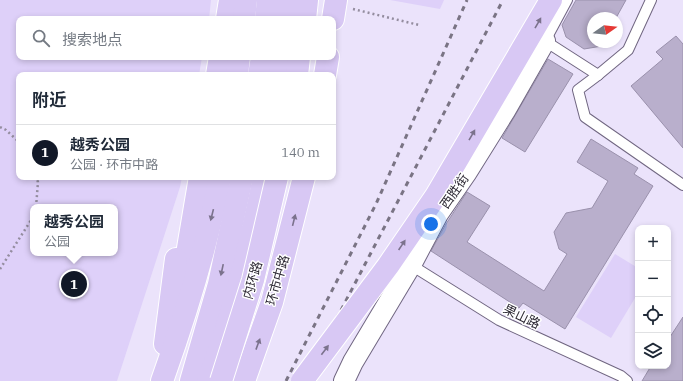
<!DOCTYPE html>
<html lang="zh">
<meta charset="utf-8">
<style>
body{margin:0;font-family:"IBM Plex Serif","Noto Sans SC",serif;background:#f2f2f3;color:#1f2937}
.controls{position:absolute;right:12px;bottom:12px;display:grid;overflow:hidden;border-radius:8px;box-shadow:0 2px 6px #0003}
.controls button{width:36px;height:36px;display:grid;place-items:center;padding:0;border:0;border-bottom:1px solid #e0e1e3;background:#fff;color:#1f2937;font:20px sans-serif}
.compass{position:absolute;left:587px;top:12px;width:36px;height:36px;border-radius:50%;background:#fff;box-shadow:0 2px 6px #0003;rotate:76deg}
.you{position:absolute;left:431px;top:224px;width:14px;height:14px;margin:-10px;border:3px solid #fff;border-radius:50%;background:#1a73e8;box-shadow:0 0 0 6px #1a73e833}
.badge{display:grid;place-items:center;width:26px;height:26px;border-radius:50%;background:#111827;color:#fff;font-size:13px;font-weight:700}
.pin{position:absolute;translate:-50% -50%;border:2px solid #fff;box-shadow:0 1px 4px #0006}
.popup{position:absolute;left:30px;top:204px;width:88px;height:52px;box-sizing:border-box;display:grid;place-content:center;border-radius:8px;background:#fff;filter:drop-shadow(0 1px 3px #0005);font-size:13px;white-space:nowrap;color:#747a83}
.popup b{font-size:15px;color:#1f2937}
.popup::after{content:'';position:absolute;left:50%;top:100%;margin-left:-8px;border:8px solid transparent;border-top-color:#fff}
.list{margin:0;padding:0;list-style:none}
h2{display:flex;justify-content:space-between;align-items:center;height:52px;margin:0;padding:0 16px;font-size:17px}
h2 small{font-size:13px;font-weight:400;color:#747a83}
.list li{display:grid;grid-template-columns:26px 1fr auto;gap:12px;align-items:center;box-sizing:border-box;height:56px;padding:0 16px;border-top:1px solid #e0e1e3}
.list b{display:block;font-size:15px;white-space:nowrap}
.list p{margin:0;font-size:13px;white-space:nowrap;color:#747a83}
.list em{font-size:13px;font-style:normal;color:#747a83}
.icon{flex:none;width:22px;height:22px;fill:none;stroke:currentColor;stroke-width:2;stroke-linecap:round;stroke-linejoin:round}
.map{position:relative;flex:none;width:683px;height:381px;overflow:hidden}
.search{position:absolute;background:#fff;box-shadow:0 2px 6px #0003;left:16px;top:16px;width:320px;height:44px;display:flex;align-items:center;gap:10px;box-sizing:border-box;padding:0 14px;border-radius:8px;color:#747a83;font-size:15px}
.panel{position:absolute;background:#fff;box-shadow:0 2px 6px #0003;left:16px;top:72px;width:320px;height:108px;border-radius:8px}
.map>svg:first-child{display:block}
.green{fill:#ded0f9;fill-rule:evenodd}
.building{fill:#b9afcc;stroke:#9a91ac}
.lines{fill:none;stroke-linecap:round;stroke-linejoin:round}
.service-casing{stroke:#706681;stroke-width:12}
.minor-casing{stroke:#706681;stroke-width:22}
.trunk-casing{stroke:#fff;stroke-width:24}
.path{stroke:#948d9f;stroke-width:2.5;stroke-dasharray:2 3;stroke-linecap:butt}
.service{stroke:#fff;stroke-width:10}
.minor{stroke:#fff;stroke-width:20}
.trunk{stroke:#d8c8f4;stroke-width:22}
.rail{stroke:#7a7484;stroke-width:3;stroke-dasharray:5 5;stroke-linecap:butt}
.trunk-bridge-casing{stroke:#fff;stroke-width:24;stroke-linecap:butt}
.trunk-bridge{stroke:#d8c8f4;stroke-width:22}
.oneway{fill:#7b728c}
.labels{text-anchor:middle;stroke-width:3;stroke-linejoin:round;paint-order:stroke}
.street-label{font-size:13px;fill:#2f2b36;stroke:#fff}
</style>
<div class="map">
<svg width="683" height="381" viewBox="0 0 683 381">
<rect width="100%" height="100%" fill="#ebe3fb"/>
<g class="green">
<path d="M0,0H211L209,19H19V57H202L199,75H19V177H182L180,187L117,381H0ZM33,207H115V253H33Z"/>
<path d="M390,0H444L440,9Z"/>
<path d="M615,254L638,268V293L611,338L576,317Z"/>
</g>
<g class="building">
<path d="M576,0H626L616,18H593V42H604L602,46L584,49L566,37L562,25Z"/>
<path d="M676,36L683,44V148L631,86L663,59L656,52Z"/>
<path d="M548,59L573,74L525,152L502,138Z"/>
<path d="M591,139L638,168L634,174L653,186L565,329L523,303L519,308L431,251L446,224L467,192L490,206L467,242L544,291L567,254L559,249L554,232L566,213L592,208L608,181L577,162Z"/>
<path d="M683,317V381H642L651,366H668V340Z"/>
</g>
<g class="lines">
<g class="service-casing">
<g id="service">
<path d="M567,0L545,41L598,75"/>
<path d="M651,0L628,50L598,75L578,90L585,117L683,185"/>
<path d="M411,265L499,320L621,376L627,381"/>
</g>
</g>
<g class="minor-casing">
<path id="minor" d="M344,381L353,362L411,265L438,214L467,172L505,111L545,41"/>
</g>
<g class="trunk-casing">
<g id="trunk">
<path d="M227,19L230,0"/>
<path d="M244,19L246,0"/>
<path d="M266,19L268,0"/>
<path d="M287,19L289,0"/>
<path d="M305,19L307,0"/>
<path d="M333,19L336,0"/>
<path d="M217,75L220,57"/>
<path d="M237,75L239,57"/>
<path d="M259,75L262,57"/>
<path d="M280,75L282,57"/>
<path d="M297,75L299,57"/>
<path d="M325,75L328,57"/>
<path d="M183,278L200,177"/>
<path d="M165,344L176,259"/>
<path d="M162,381C186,314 207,247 220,177"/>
<path d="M191,381L219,284L242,177"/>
<path d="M208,381C233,315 250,246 264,177"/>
<path d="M244,381L272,302L304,177"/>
</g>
</g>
<g class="path">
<path d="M353,9L419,25"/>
<path d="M0,127L6,130L19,142"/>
<path d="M36,207L38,182L36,177"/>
<path d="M0,269L33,217"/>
</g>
<use href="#service" class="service"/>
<use href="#minor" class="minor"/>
<use href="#trunk" class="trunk"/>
<g class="rail">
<path d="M286,381L376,204L467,0"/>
<path d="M304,381L503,0"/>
</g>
<g class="trunk-bridge-casing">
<g id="trunk-bridge">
<path d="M221,381L253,280L277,177"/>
<path d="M302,381L388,266L436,196L551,0"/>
</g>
</g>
<use href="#trunk-bridge" class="trunk-bridge"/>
</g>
<defs><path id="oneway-solid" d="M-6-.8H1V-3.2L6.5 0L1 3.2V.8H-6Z"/></defs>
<g class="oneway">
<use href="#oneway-solid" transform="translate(538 23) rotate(-60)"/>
<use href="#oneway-solid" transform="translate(472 135) rotate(-60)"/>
<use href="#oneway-solid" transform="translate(212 215) rotate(104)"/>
<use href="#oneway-solid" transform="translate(294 220) rotate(-76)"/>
<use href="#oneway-solid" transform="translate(402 245) rotate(-56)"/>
<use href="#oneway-solid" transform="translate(222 270) rotate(102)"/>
<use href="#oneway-solid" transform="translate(258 344) rotate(-70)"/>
<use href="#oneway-solid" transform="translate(325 350) rotate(-53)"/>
</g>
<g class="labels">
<g class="street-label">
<text transform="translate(454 191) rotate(-55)" y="5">西胜街</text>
<text transform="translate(252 280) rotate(-74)" y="5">内环路</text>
<text transform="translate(277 280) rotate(-74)" y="5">环市中路</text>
<text transform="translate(522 316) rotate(26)" y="5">果山路</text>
</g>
</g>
</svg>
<div class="controls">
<button>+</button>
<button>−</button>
<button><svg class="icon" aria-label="locate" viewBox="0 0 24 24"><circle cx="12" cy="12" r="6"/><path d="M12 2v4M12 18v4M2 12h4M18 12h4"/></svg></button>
<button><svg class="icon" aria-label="layers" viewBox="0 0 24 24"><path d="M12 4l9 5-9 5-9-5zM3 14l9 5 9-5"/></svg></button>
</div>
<svg class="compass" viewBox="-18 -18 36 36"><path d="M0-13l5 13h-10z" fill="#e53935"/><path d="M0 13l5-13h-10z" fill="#747a83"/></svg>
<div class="you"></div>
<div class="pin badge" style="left:74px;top:284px">1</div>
<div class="popup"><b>越秀公园</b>公园</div>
<div class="search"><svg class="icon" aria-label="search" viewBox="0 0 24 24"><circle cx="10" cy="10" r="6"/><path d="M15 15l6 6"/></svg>搜索地点</div>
<section class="panel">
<h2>附近<small></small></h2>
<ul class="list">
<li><span class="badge">1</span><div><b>越秀公园</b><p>公园 · 环市中路</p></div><em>140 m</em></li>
</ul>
</section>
</div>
